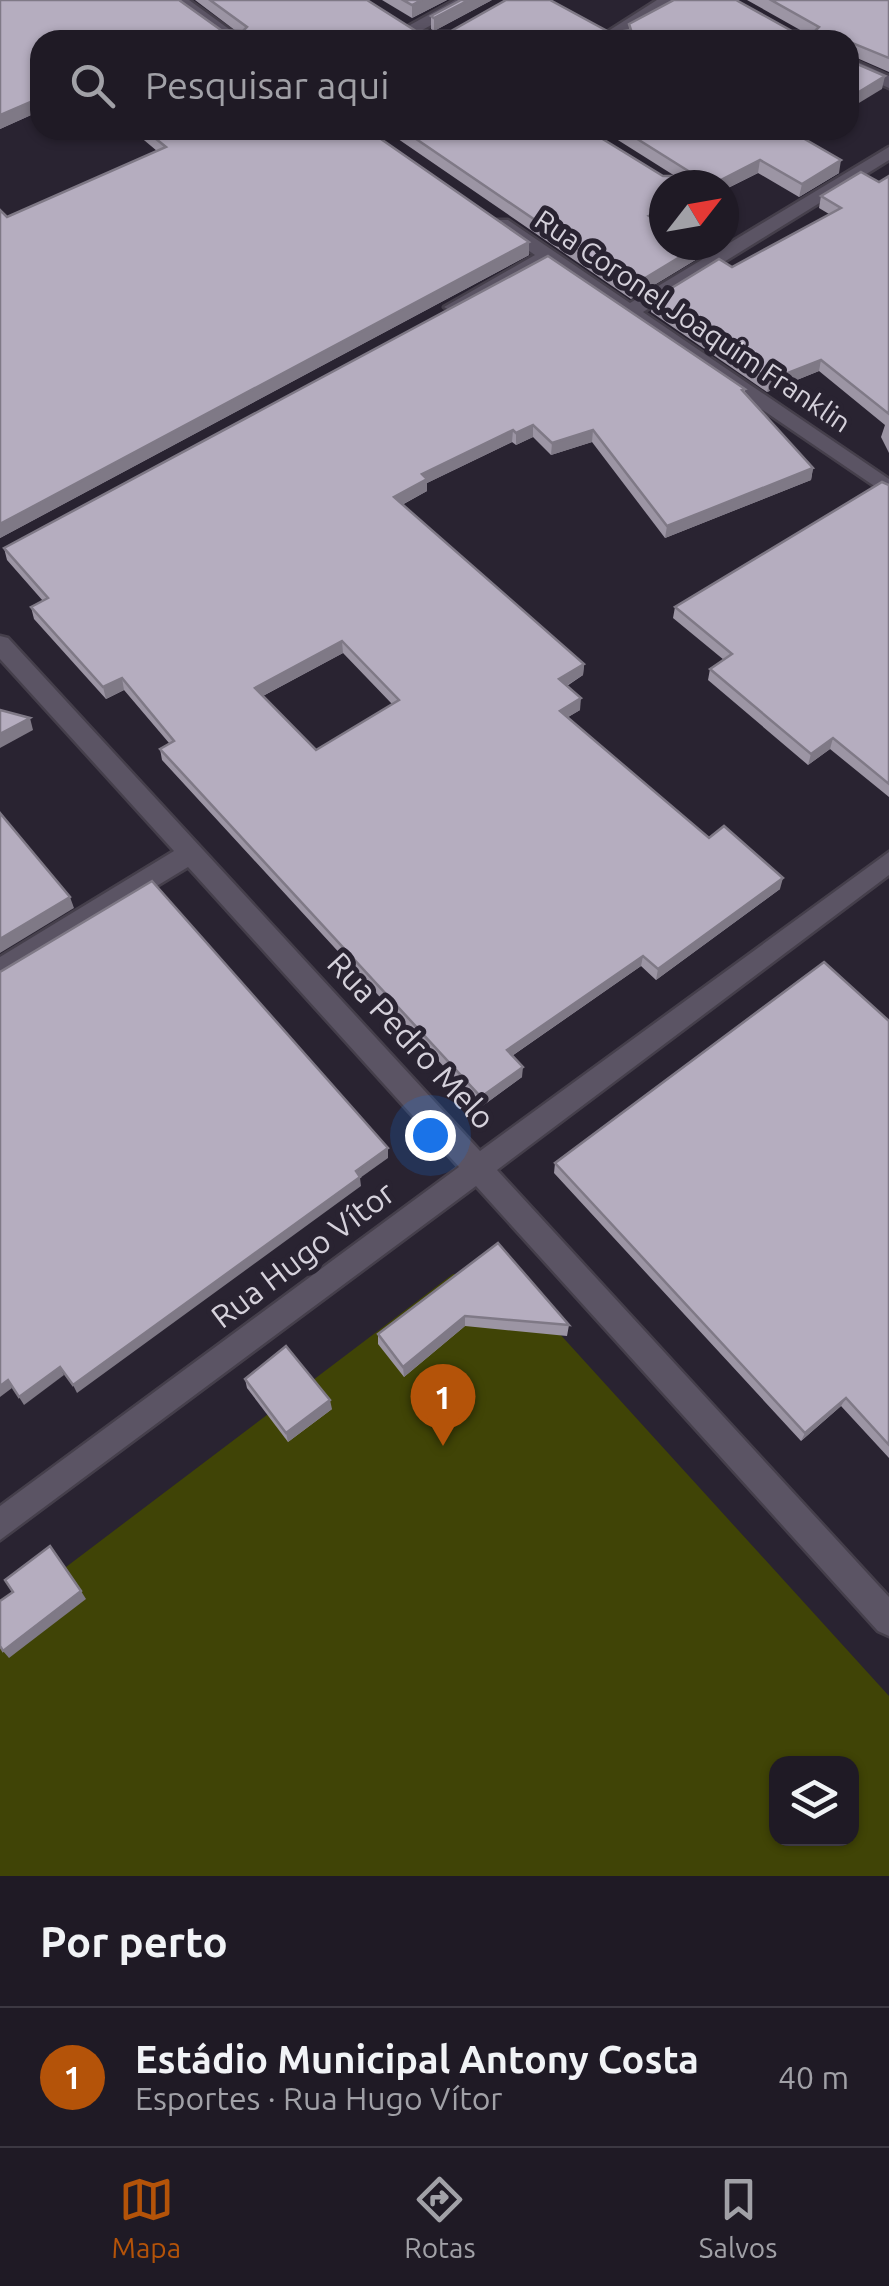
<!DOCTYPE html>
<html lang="pt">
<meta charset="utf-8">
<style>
body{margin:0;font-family:Ubuntu,sans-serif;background:#27232d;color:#f1f3f6}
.controls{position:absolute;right:30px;bottom:30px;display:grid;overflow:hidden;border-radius:20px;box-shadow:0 2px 8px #0004}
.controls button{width:90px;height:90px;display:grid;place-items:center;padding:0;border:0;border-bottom:2px solid #3c3842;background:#1f1a25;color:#f1f3f6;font:50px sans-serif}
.compass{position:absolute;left:649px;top:170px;width:90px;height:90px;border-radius:50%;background:#1f1a25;box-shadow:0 2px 8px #0004;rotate:59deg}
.you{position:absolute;left:430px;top:1135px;width:35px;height:35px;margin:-25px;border:8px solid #fff;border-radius:50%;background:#1a73e8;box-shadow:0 0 0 15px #1a73e833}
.badge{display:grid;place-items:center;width:65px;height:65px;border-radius:50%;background:#b45309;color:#fff;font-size:32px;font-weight:700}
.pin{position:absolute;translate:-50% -82px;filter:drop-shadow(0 2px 5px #0008)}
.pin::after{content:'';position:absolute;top:52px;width:35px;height:30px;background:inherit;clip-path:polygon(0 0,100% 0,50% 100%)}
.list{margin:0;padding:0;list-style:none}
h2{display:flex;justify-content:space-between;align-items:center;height:130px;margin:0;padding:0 40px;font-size:42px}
h2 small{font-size:32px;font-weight:400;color:#a1a1a7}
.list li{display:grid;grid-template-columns:65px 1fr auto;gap:30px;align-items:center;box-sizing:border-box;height:140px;padding:0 40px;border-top:2px solid #3c3842}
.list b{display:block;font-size:38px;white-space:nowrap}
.list p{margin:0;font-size:32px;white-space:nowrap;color:#a1a1a7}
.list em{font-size:32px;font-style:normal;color:#a1a1a7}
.icon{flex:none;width:55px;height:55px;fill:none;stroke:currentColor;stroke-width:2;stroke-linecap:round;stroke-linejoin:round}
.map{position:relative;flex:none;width:889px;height:1876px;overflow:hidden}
.search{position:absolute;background:#1f1a25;box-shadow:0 2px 8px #0004;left:30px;right:30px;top:30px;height:110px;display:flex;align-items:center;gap:25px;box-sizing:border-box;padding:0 35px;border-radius:30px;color:#a1a1a7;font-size:38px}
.sheet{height:270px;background:#1f1a25}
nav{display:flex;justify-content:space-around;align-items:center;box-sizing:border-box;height:140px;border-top:2px solid #3c3842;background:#1f1a25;font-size:28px;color:#a1a1a7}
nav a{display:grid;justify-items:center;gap:5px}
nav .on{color:#b45309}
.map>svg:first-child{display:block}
.green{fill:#404406;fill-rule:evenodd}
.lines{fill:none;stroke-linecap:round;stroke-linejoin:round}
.minor-casing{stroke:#453f4b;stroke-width:5}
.minor{fill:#5b5464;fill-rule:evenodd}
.wall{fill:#9c95a4;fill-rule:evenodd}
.shaded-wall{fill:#7f7986}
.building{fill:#b5adbf;stroke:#7f7986;stroke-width:2.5;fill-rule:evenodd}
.labels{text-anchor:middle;stroke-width:10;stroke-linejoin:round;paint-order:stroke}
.far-street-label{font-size:28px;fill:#d5d1db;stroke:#292331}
.street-label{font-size:32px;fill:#d5d1db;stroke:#292331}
</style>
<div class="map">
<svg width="889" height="1876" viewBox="0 0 889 1876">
<rect width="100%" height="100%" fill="#292331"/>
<path class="green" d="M453,1274L507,1276L889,1696V1876H0V1617ZM776,1764H852V1838H776Z"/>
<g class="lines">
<g class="minor-casing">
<g id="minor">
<path d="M170,0H189L244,40H225Z"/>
<path d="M455,0H476L417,33L403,29Z"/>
<path d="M657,0H677L616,39L602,35Z"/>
<path d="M849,58L889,76V88L849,70Z"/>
<path d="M889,147V160L643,312L889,479V496L548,264L461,311L454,313L444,307L535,255L496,228V220H508L630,303Z"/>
<path d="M0,636L8,638L480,1151L889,852V875L497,1170L889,1597V1636L878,1631L476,1186L0,1540V1506L459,1167L188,867L0,981V957L174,851L0,659Z"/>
</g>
</g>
<use href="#minor" class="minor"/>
</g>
<g class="wall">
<path d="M0,0L221,30L236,31L195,0H366L416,31H434L431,29V16L492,0L434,31L611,33L629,30V24L802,31L747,0H889V72L850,55V61L882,89L40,40V111L0,129Z"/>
<path d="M382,0H447L412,18Z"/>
<path d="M132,130H368L529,255L0,538V210L7,217L157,151Z"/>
<path d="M385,130H588L663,176H675L602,130H789L839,173L799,197L758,173L724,190V185H664V221L660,223L698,246L697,259L631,299Z"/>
<path d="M889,176V453L881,437L885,425L819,371L767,392L651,312L652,300L732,267L829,214L819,208L821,196L879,182Z"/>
<path d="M548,256L745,389V392L813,468L811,480L665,538L592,442L551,455L533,437L516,445L512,442L427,483V491L402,505L584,664L583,675L567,686L580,710L568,717L709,838L780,889L656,980L641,966L512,1056L522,1077L481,1107L162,760L160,749L169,743L124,690L106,699L34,619L31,607L43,601L7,560L4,548ZM343,653L392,704L316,750L263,696Z"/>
<path d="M889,485V797L830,749L808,765L708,680L710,669L724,660L673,618L675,607Z"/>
<path d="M889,1021V1458L841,1406L801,1441L554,1173L555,1163Z"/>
<path d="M498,1243L569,1325L567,1336L465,1326L404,1377L378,1344V1334Z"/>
<path d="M245,1379L332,1409L288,1442L247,1388Z"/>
</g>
<g class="shaded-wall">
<path d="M422,0H447L412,18V5Z"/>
<path d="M469,0H492L434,31V18Z"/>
<path d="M885,76L882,89L849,109V98Z"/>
<path d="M40,98V111L0,129V115Z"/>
<path d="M760,160L758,173L724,190V185H711Z"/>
<path d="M841,160L839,173L799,197L802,184Z"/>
<path d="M664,209V221L648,229L649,216Z"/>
<path d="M529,242V255L0,538V524Z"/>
<path d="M698,246L697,259L631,299L632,286Z"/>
<path d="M821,360L819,371L767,392L770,380Z"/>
<path d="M533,425V437L516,445V433Z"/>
<path d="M513,430L512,442L427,483V491L394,509V497L422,474Z"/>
<path d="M593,430L592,442L551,455L552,443Z"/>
<path d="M813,468L811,480L665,538L667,526Z"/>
<path d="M342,641L343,653L257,699L255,688Z"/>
<path d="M584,664L583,675L558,691L559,679Z"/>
<path d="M122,678L124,690L106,699L103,687Z"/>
<path d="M581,698L580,710L560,722V711Z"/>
<path d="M30,718L33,730L0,748V734Z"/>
<path d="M833,738L830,749L808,765L811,754Z"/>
<path d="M783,878L780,889L656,980L658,969Z"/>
<path d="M70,897L74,908L0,953V939Z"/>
<path d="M643,956L641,966L506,1060L507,1050Z"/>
<path d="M523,1067L522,1077L481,1107V1097Z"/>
<path d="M388,1148V1158L360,1178L361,1186L77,1393L73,1385Z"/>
<path d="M465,1316V1326L404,1377L403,1367Z"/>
<path d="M60,1367L64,1375L24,1405L19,1397Z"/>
<path d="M8,1380L12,1388L0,1397V1386Z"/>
<path d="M846,1398L841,1406L801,1441L805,1433Z"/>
<path d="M330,1400L332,1409L288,1442L286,1433Z"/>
<path d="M81,1591L86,1599L9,1658L3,1651Z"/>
</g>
<g class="building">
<path d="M0,0H179L221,30L243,31L247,27L210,0H367L416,31H451L506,0H550L611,33L631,30L629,24L674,0H736L792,31H815L819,27L771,0H889V58L850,42V61L885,76L849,98V40H40V98L0,115Z"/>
<path d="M403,0H422L412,5Z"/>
<path d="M461,0H469L434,18L431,16Z"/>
<path d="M145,130H368L529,242L0,524V210L7,217L166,147Z"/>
<path d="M403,130H588L663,176H687L690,172L623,130H789L841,160L802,184L760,160L711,185H664V209L649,216L664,225V245L698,246L632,286Z"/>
<path d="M861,172L879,182L889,176V414L821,360L770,380L652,300L719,259L732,267L841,208L821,196Z"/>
<path d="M548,256L745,389L742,390L813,468L667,526L593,430L552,443L533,425L516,433L513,430L422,474L427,479L394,497L584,664L559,679L581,698L560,711L709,838L724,826L783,878L658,969L643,956L507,1050L523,1067L481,1097L160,749L174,741L122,678L103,687L31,607L48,598L4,548ZM342,641L399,700L316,750L255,688Z"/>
<path d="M882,482L889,485V784L833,738L811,754L710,669L732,654L675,607Z"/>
<path d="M0,710L30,718L0,734Z"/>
<path d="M0,813L70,897L0,939Z"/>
<path d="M152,881L388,1148L356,1171L360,1177L73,1385L60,1367L19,1397L8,1380L0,1386V972Z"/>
<path d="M824,962L889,1021V1445L846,1398L805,1433L555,1163Z"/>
<path d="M498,1243L569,1325L465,1316L403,1367L378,1334Z"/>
<path d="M286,1346L330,1400L286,1433L245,1379Z"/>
<path d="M50,1546L81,1591L3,1651L0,1646V1601L13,1592L5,1580Z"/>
</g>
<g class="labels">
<g class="far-street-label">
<text transform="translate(693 321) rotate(34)" y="10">Rua Coronel Joaquim Franklin</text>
</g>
<g class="street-label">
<text transform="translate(411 1041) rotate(47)" y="11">Rua Pedro Melo</text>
<text transform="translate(303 1255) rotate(-37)" y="11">Rua Hugo Vítor</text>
</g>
</g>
</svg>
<div class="controls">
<button><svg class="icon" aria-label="layers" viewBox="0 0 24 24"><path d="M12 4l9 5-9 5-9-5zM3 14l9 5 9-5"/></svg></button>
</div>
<svg class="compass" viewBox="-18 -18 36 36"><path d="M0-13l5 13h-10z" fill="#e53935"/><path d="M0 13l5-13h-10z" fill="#a1a1a7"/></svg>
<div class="you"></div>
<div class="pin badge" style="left:443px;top:1446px">1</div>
<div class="search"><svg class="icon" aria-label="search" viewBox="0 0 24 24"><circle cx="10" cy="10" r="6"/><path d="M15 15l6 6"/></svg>Pesquisar aqui</div>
</div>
<section class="sheet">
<h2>Por perto<small></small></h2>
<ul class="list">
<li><span class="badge">1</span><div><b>Estádio Municipal Antony Costa</b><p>Esportes · Rua Hugo Vítor</p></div><em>40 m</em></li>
</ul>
</section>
<nav>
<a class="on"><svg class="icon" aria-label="map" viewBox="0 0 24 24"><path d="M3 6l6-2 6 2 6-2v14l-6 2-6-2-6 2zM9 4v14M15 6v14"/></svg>Mapa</a>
<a><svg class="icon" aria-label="directions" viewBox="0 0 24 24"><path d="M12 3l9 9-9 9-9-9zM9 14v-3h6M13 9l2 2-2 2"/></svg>Rotas</a>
<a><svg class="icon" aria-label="saved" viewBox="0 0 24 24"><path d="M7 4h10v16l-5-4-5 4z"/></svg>Salvos</a>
</nav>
